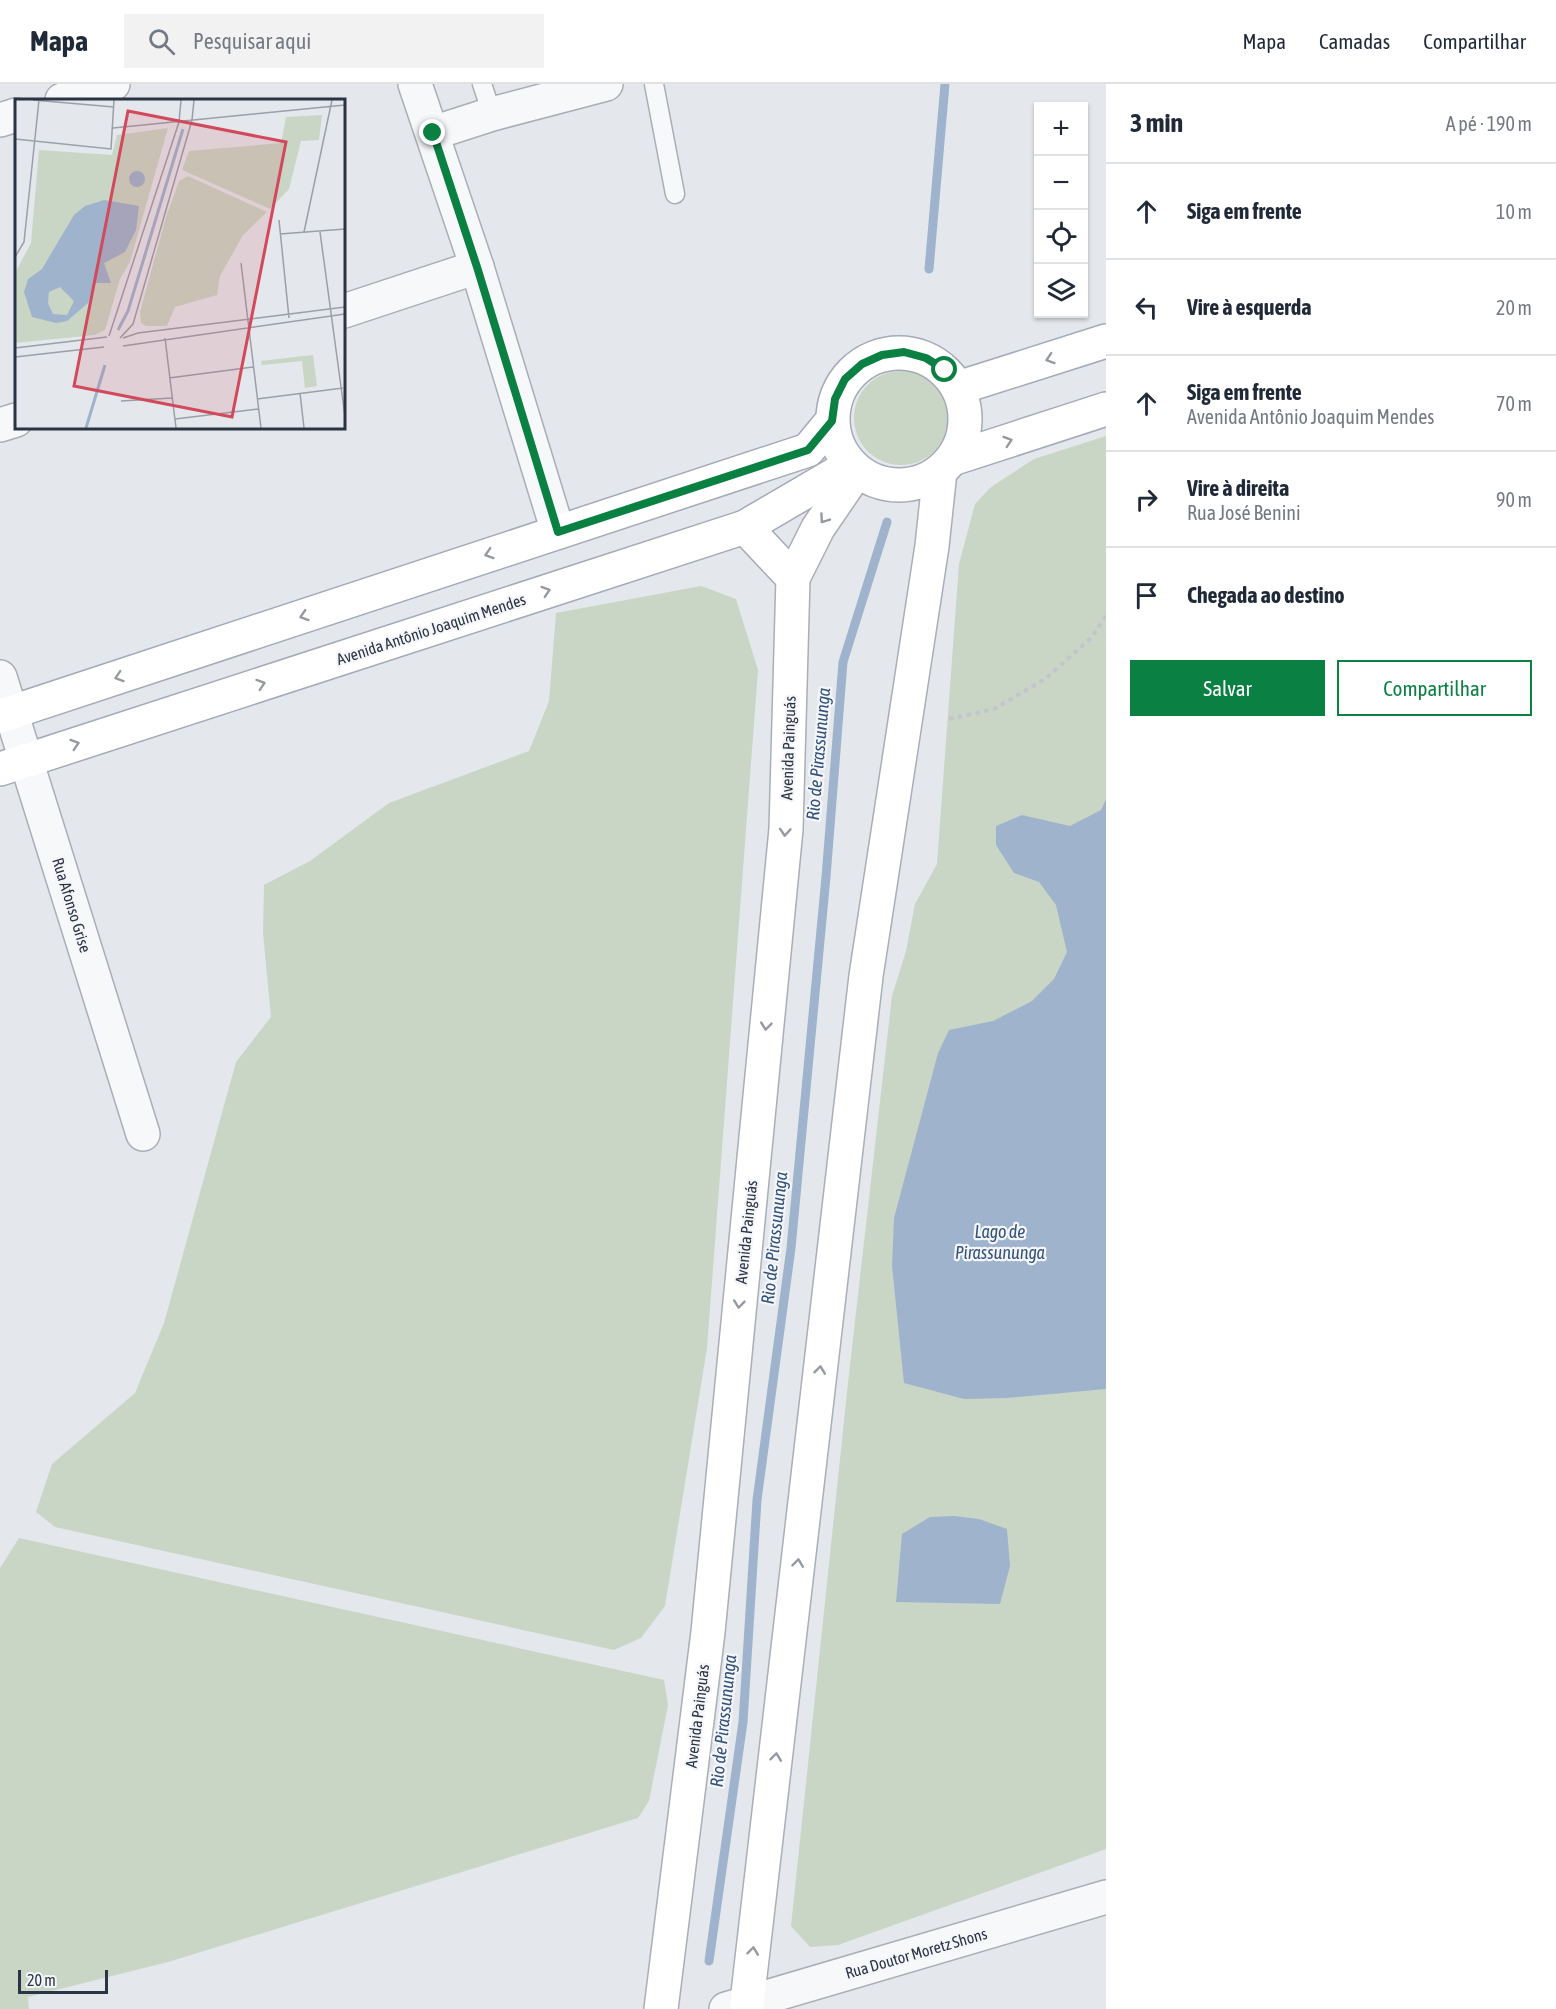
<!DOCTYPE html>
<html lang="pt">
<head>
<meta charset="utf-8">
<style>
	:root { --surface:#fff; --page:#f2f2f3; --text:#1f2937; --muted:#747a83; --line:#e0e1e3; --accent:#0b8043 }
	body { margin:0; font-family:"Asap Condensed",sans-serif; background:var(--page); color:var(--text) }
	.controls { position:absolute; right:18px; top:18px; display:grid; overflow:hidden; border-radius:0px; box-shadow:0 2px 4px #0004 }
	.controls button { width:54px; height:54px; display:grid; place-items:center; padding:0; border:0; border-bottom:2px solid var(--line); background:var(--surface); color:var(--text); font:30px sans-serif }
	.scale { position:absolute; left:18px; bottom:15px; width:90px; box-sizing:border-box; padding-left:6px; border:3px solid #2b3445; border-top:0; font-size:16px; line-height:21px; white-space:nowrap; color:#2b3445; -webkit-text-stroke:4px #f4f6f9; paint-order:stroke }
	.stop { position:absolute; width:18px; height:18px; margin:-14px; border:4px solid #0b8043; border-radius:50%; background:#fff }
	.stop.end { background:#0b8043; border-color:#fff; box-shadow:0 2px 6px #0008 }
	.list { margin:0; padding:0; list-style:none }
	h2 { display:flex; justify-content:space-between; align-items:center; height:78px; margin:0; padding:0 24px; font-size:26px }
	h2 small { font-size:20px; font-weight:400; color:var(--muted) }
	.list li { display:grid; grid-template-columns:39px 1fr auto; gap:18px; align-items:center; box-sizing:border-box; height:96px; padding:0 24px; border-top:2px solid var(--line) }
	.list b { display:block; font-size:22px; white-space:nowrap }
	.list p { margin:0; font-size:20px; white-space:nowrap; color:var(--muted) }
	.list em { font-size:20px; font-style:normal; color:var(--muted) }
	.actions { display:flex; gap:12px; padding:18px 24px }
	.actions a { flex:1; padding:14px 0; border:2px solid var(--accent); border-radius:0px; text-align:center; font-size:21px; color:var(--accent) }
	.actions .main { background:var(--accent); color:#fff }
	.icon { flex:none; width:33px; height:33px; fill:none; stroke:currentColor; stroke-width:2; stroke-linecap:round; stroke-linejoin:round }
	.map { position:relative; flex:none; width:1106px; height:1925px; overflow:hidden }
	header { display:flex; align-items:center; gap:36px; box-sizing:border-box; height:84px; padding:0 30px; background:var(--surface); border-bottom:2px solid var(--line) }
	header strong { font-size:28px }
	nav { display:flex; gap:33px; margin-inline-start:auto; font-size:21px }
	.search { width:420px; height:54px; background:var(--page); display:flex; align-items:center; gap:15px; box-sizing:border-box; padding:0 21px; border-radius:0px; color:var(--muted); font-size:22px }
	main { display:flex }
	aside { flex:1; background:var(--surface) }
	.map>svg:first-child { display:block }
</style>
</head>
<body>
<header>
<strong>Mapa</strong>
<div class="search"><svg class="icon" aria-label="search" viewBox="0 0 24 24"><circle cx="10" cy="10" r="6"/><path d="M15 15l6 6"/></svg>Pesquisar aqui</div>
<nav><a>Mapa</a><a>Camadas</a><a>Compartilhar</a></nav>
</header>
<main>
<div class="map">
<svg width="1106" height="1925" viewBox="0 0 1106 1925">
	<rect width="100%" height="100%" fill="#e4e7ec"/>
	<!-- green -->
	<g fill="#c9d6c5">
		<circle cx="901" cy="334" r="47"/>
		<path d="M1106 352V1765L838 1861 810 1863 791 1842 848 1299 892 912 906 867 915 820 937 780 959 480 975 420 991 403 1034 375Z"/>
		<path d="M701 502 736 515 758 586 707 1264 665 1522 641 1554 614 1566 55 1443 36 1428 52 1380 135 1309 164 1239 236 978 271 933 263 849 264 801 310 777 389 719 529 667 549 617 556 529Z"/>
		<path d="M19 1454 664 1596 668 1621 649 1717 638 1734 168 1878 28 1913 29 1925H0V1484Z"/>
	</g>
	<!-- water -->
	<g fill="#9fb4cc">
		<path d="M1106 715V1305L1007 1314 964 1315 904 1299 892 1182 894 1134 938 969 949 946 993 937 1032 917 1054 895 1067 868 1056 821 1039 798 1014 789 996 761V742L1022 731 1070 742 1101 726Z"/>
		<path d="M954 1432 979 1435 1007 1445 1010 1482 1000 1520 896 1518 902 1450 930 1433Z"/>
	</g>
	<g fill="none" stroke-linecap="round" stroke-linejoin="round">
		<!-- stream -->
		<g stroke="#9fb4cc" stroke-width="9">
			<path d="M929 185 945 0"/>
			<path d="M709 1877 743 1638 757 1416 791 1164 826 793 843 578 887 438"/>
		</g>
		<!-- lane casing -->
		<g stroke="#a9aeb7" stroke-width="21">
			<g id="lane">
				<path d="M482 0 492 30"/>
				<path d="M654 0 675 110"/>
			</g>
		</g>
		<!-- street casing -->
		<g stroke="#a9aeb7" stroke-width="36">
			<g id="street">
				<path d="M415 0 477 183 558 448"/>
				<path d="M62 16 113 0"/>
				<path d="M0 36 16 31"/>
				<path d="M433 49 492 30 606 0"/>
				<path d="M344 227 477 183"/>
				<path d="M0 341 16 336"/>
				<path d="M0 593 143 1050"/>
				<path d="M726 1925 1106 1813"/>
			</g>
		</g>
		<!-- secondary casing -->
		<g stroke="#a9aeb7" stroke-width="36">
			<g id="secondary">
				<path d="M661 1925 708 1548 786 745 793 494 818 444 857 387"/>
				<path d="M748 1925 747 1918 866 892 932 462 940 387"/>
			</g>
		</g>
		<!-- primary casing -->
		<g stroke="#a3abb8" stroke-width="36">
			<g id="primary">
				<circle cx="899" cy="335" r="66"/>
				<path d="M958 304 1106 257"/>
				<path d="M952 375 1106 325"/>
				<path d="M745 443 793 494"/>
				<path d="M0 632 808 366 832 337"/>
				<path d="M0 685 745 443 851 381"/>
			</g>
		</g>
		<!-- path -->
		<path stroke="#c2c5cb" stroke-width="4" stroke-dasharray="4.5 4.5" stroke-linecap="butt" d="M949 635 994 625 1045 595 1092 553 1106 531"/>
		<!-- lane -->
		<use href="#lane" stroke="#f7f8fa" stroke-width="18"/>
		<!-- street -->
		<use href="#street" stroke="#f7f8fa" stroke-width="33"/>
		<!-- secondary -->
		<use href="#secondary" stroke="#fff" stroke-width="33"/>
		<!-- primary -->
		<use href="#primary" stroke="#fff" stroke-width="33"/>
	</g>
	<!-- one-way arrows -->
	<defs><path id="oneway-chevron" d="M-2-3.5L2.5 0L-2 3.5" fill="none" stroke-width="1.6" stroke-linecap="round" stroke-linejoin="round" transform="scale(1.5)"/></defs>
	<g stroke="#959aa2">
		<use href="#oneway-chevron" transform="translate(1050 275) rotate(162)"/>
		<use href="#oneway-chevron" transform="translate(1008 357) rotate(-18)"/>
		<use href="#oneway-chevron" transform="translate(824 435) rotate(125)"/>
		<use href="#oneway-chevron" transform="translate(489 470) rotate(162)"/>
		<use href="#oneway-chevron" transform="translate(546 507) rotate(-18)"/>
		<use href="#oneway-chevron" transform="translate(304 532) rotate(162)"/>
		<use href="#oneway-chevron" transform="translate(119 593) rotate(162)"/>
		<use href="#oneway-chevron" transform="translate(261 600) rotate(-18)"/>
		<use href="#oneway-chevron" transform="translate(75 660) rotate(-18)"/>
		<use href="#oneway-chevron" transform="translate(785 748) rotate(94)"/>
		<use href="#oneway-chevron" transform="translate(766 942) rotate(96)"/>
		<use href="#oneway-chevron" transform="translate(739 1220) rotate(96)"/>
		<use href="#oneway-chevron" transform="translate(820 1286) rotate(-83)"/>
		<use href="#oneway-chevron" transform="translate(798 1479) rotate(-83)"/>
		<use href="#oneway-chevron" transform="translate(776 1673) rotate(-83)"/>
		<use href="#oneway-chevron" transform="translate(753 1867) rotate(-83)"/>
	</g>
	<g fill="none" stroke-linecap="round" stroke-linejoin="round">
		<!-- route -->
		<path stroke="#0b8043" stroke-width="8" d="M433 49 477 183 558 448 808 366 832 337 835 315 845 295 862 280 882 271 904 268 926 274 945 286"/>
	</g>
	<g text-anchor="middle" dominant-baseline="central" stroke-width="4.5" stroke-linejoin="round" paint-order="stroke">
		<!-- street labels -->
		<g font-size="16" fill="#2b3445" stroke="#f4f6f9">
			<text transform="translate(431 545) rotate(-18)">Avenida Antônio Joaquim Mendes</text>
			<text transform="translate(788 664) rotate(-88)">Avenida Painguás</text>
			<text transform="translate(72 821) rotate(73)">Rua Afonso Grise</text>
			<text transform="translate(746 1148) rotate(-84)">Avenida Painguás</text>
			<text transform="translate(697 1632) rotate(-83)">Avenida Painguás</text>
			<text transform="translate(916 1869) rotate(-16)">Rua Doutor Moretz Shons</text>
		</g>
		<!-- water labels -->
		<g font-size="18" font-style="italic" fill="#34527a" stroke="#f4f6f9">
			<text transform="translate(818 670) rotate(-85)">Rio de Pirassununga</text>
			<text x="1000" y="1147">Lago de<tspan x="1000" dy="21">Pirassununga</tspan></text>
			<text transform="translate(774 1154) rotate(-84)">Rio de Pirassununga</text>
			<text transform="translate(723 1637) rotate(-84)">Rio de Pirassununga</text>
		</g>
	</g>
	<!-- overview -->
	<g transform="translate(15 15)">
		<rect width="330" height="330" fill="#e4e7ec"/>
		<path d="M307 16 304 41 286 42 274 90 255 110 167 71 174 52 266 44 271 18ZM153 29 115 163 105 180 90 231 80 236 0 244V174L16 144 24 51 97 56 102 36ZM173 77 252 113 228 136 205 177 202 196 160 208 152 227H131L126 224 125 213 151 118 164 82ZM298 256 302 287 290 289 287 262 247 266 246 262Z" fill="#c9d6c5"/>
		<path d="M114 80a8 8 0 1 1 16 0a8 8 0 1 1-16 0ZM89 101 124 107 121 131 110 153 89 164 96 184H80L73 204 52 222 41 224 17 218 9 193 13 180 27 170 59 116 70 107ZM45 188 59 202 52 216 38 215 33 204 34 193Z" fill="#9fb4cc" fill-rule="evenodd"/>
		<path fill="none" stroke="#9fb4cc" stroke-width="3" d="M103 231 113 212 168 30M71 329 90 266"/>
		<path fill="none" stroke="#9a9fa9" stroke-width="1.5" d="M18 1 99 8M98 29 330 6M0 40 96 50 99 1M264 121 274 219M289 133 317 1M305 133 330 317M265 135 330 130M0 158 9 143 24 1M226 164 246 329M94 237 164 23 166 1M105 239 118 225 177 21 179 1M108 239 123 234 330 208M150 239 161 329M108 247 330 215M0 249 92 238M0 258 89 248M154 279 238 268M285 294 289 329M242 300 328 289M106 302 157 299M160 320 244 310"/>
		<path fill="#d1495b" fill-opacity="0.15" stroke="#d1495b" stroke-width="3" d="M113 12 271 43 217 318 59 287Z"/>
		<rect width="330" height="330" fill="none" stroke="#2b3445" stroke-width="3"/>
	</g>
</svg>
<div class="controls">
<button>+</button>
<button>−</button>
<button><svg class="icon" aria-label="locate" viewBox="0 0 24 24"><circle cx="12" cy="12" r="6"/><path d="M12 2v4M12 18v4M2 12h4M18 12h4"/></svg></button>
<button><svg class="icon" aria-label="layers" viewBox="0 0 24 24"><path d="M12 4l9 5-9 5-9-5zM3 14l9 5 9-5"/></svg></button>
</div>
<div class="scale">20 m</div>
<div class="stop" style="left:945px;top:286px"></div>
<div class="stop end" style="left:433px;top:49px"></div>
</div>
<aside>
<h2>3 min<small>A pé · 190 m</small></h2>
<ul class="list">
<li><svg class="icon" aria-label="ahead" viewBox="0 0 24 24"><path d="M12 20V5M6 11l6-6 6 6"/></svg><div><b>Siga em frente</b></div><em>10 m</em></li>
<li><svg class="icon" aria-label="left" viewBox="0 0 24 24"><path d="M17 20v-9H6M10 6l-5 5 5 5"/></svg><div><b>Vire à esquerda</b></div><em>20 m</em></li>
<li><svg class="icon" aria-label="ahead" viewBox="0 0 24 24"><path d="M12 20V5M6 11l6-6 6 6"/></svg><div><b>Siga em frente</b><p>Avenida Antônio Joaquim Mendes</p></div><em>70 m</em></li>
<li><svg class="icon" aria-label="right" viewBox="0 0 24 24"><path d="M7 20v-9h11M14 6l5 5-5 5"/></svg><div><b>Vire à direita</b><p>Rua José Benini</p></div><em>90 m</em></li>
<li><svg class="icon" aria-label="arrive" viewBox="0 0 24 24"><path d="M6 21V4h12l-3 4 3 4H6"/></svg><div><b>Chegada ao destino</b></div></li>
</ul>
<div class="actions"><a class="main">Salvar</a><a>Compartilhar</a></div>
</aside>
</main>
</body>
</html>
